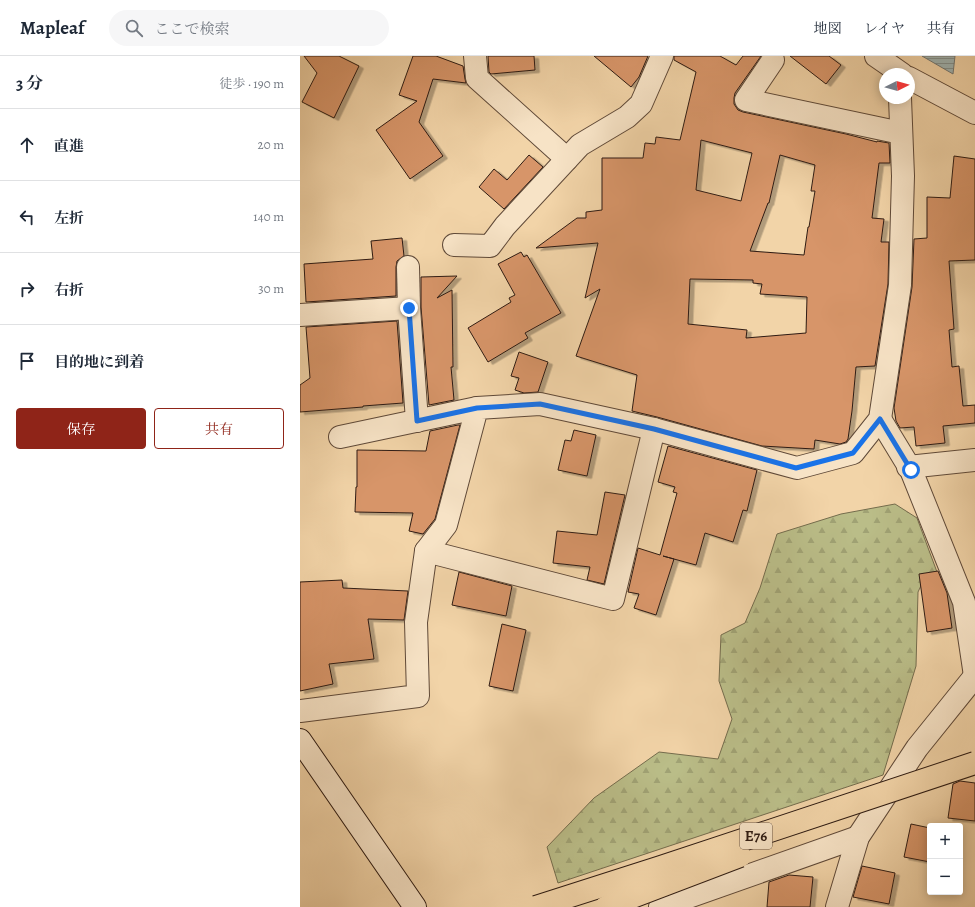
<!DOCTYPE html>
<html lang="ja">
<head>
<meta charset="utf-8">
<style>
	:root { --surface:#fff; --page:#f6f6f7; --text:#1f2937; --muted:#747a83; --line:#e0e1e3; --accent:#8f2418 }
	body { margin:0; font-family:Alegreya,"Noto Serif JP",serif; background:var(--page); color:var(--text) }
	.controls { position:absolute; right:12px; bottom:12px; display:grid; overflow:hidden; border-radius:4px; box-shadow:0 2px 10px #0003 }
	.controls button { width:36px; height:36px; display:grid; place-items:center; padding:0; border:0; border-bottom:1px solid var(--line); background:var(--surface); color:var(--text); font:20px sans-serif }
	.compass { position:absolute; left:579px; top:12px; width:36px; height:36px; border-radius:50%; background:var(--surface); box-shadow:0 2px 10px #0003; rotate:85deg }
	.stop { position:absolute; width:12px; height:12px; margin:-9px; border:3px solid #1a73e8; border-radius:50%; background:#fff }
	.stop.end { background:#1a73e8; border-color:#fff; box-shadow:0 1px 4px #0008 }
	.list { margin:0; padding:0; list-style:none }
	h2 { display:flex; justify-content:space-between; align-items:center; height:52px; margin:0; padding:0 16px; font-size:17px }
	h2 small { font-size:13px; font-weight:400; color:var(--muted) }
	.list li { display:grid; grid-template-columns:26px 1fr auto; gap:12px; align-items:center; box-sizing:border-box; height:72px; padding:0 16px; border-top:1px solid var(--line) }
	.list b { display:block; font-size:15px; white-space:nowrap }
	.list em { font-size:13px; font-style:normal; color:var(--muted) }
	.actions { display:flex; gap:8px; padding:12px 16px }
	.actions a { flex:1; padding:9px 0; border:1px solid var(--accent); border-radius:4px; text-align:center; font-size:14px; color:var(--accent) }
	.actions .main { background:var(--accent); color:#fff }
	.icon { flex:none; width:22px; height:22px; fill:none; stroke:currentColor; stroke-width:2; stroke-linecap:round; stroke-linejoin:round }
	.map { position:relative; flex:none; width:675px; height:851px; overflow:hidden }
	header { display:flex; align-items:center; gap:24px; box-sizing:border-box; height:56px; padding:0 20px; background:var(--surface); border-bottom:1px solid var(--line) }
	header strong { font-size:19px }
	nav { display:flex; gap:22px; margin-inline-start:auto; font-size:14px }
	.search { width:280px; height:36px; background:var(--page); display:flex; align-items:center; gap:10px; box-sizing:border-box; padding:0 14px; border-radius:22px; color:var(--muted); font-size:15px }
	main { display:flex }
	aside { flex:1; background:var(--surface) }
	.map>svg:first-child { display:block }
</style>
</head>
<body>
<header>
<strong>Mapleaf</strong>
<div class="search"><svg class="icon" aria-label="search" viewBox="0 0 24 24"><circle cx="10" cy="10" r="6"/><path d="M15 15l6 6"/></svg>ここで検索</div>
<nav><a>地図</a><a>レイヤ</a><a>共有</a></nav>
</header>
<main>
<aside>
<h2>3 分<small>徒歩 · 190 m</small></h2>
<ul class="list">
<li><svg class="icon" aria-label="ahead" viewBox="0 0 24 24"><path d="M12 20V5M6 11l6-6 6 6"/></svg><div><b>直進</b></div><em>20 m</em></li>
<li><svg class="icon" aria-label="left" viewBox="0 0 24 24"><path d="M17 20v-9H6M10 6l-5 5 5 5"/></svg><div><b>左折</b></div><em>140 m</em></li>
<li><svg class="icon" aria-label="right" viewBox="0 0 24 24"><path d="M7 20v-9h11M14 6l5 5-5 5"/></svg><div><b>右折</b></div><em>30 m</em></li>
<li><svg class="icon" aria-label="arrive" viewBox="0 0 24 24"><path d="M6 21V4h12l-3 4 3 4H6"/></svg><div><b>目的地に到着</b></div></li>
</ul>
<div class="actions"><a class="main">保存</a><a>共有</a></div>
</aside>
<div class="map">
<svg width="675" height="851" viewBox="0 0 675 851">
	<defs>
		<pattern id="forest-firs" width="22" height="20" patternUnits="userSpaceOnUse"><rect width="22" height="20" fill="#babd88"/><path d="M5 1l3.5 6h-7zM16 11l3.5 6h-7z" fill="#a0a274"/></pattern>
		<pattern id="water-rules" width="6" height="5" patternUnits="userSpaceOnUse"><rect width="6" height="5" fill="#a0b5b3"/><path d="M0 2.5h6" fill="none" stroke="#839290"/></pattern>
		<filter id="shadow"><feDropShadow dx="4.5" dy="2.5" stdDeviation="0" flood-color="#0004"/></filter>
	</defs>
	<rect width="100%" height="100%" fill="#f2d4a8"/>
	<filter id="stains"><feTurbulence type="fractalNoise" baseFrequency=".005" numOctaves="4"/><feColorMatrix values="0 0 0 0 .2 0 0 0 0 .09 0 0 0 0 .02 0 0 0 .5 -.17"/></filter>
	<radialGradient id="worn" r=".72"><stop offset=".6" stop-color="#630" stop-opacity="0"/><stop offset="1" stop-color="#630" stop-opacity=".3"/></radialGradient>
	<!-- forest -->
	<path fill="url(#forest-firs)" stroke="#746c4d" d="M595 448 617 462 637 516 626 519 618 536 616 610 583 719 258 827 247 791 294 742 359 696 418 703 432 663 419 625 421 579 445 567 460 532 477 478 541 458Z"/>
	<!-- water -->
	<path fill="url(#water-rules)" stroke="#727773" d="M622 0H655L653 18Z"/>
	<!-- building -->
	<g fill="#d79569" stroke="#2e1b12" fill-rule="evenodd" filter="url(#shadow)">
		<path d="M4 0H39L59 10 34 62 2 46 17 17Z"/>
		<path d="M113 0H136L163 10 165 23 166 27 133 23 119 66 143 100 110 123 76 74 117 45 99 39Z"/>
		<path d="M188 0H234L235 14 191 18 189 16Z"/>
		<path d="M294 0H348L339 21 331 31Z"/>
		<path d="M374 0H420L436 9 443 0H461L435 37 434 42V48L438 54 443 56 546 78 577 86V85L589 87 590 107H579L572 162 584 163 581 186H589L588 228 575 310 556 311 552 355 548 383 546 386 540 388 515 384 514 393 462 390 357 361 332 355 337 319 276 300 300 233 285 242 298 187 236 192 277 162H286V156L302 154V102H343L345 87 355 88 356 81 380 84 396 16 374 4ZM401 84 452 97 441 145 396 134ZM480 99 515 109 511 135H515L509 171H508L504 199 450 195 468 147H469ZM390 223 453 224V227L462 228 460 238 507 241 506 277 446 282 447 274 388 268Z"/>
		<path d="M490 0H529L541 9 526 28Z"/>
		<path d="M229 99 243 111 204 153 179 131 194 113 207 124Z"/>
		<path d="M654 100 675 103V204L649 205 654 273 649 274 652 311 659 310 663 350 675 349V367L643 370 645 387 616 390 614 371 600 372 596 365 594 352 612 231 614 183 627 182V141L650 142Z"/>
		<path d="M102 182 104 200 97 205 96 211V240L6 246 4 208 73 203 71 185Z"/>
		<path d="M221 196 224 201 227 199 261 257 225 277 228 282 188 306 168 272 211 246 209 242 215 239 198 208Z"/>
		<path d="M157 220 137 242 152 234 153 311H151L154 344 129 349 121 251V221Z"/>
		<path d="M97 265 103 347 63 350V351L0 356V329L10 322 6 271Z"/>
		<path d="M219 296 248 306 238 336 224 337 215 334 219 322 211 320Z"/>
		<path d="M158 369H160L135 463 123 478 109 475 113 457 55 456 56 431H57V394L126 395 130 375Z"/>
		<path d="M274 374 296 379 287 420 258 414 265 384 271 385Z"/>
		<path d="M368 390 457 414 447 455 443 454 433 486 405 477 396 509 363 500 374 503 356 559 334 552 339 538 328 536 338 492 360 499 377 437 373 436 375 431 358 426Z"/>
		<path d="M305 436 325 439 304 528 287 524 290 511 253 507 257 475 297 479Z"/>
		<path d="M638 515 647 537 652 572 627 576 619 518Z"/>
		<path d="M159 516 212 530 206 560 152 549Z"/>
		<path d="M42 524 43 532 108 535 104 564 68 563 74 603 29 608 33 628 0 635V526Z"/>
		<path d="M202 568 226 574 213 635 189 630Z"/>
		<path d="M660 725 675 727V765L648 762 653 728Z"/>
		<path d="M611 768 630 772V806L604 801Z"/>
		<path d="M562 810 595 817 589 848 553 841Z"/>
		<path d="M489 819 513 821 510 851H467L469 826Z"/>
	</g>
	<g fill="none" stroke-linecap="round" stroke-linejoin="round">
		<!-- street casing -->
		<g stroke="#5f4938" stroke-width="24">
			<g id="street">
				<path d="M175 0 177 22 267 103"/>
				<path d="M576 0 602 18"/>
				<path d="M473 4 446 44 601 77"/>
				<path d="M609 22 675 57"/>
				<path d="M154 189 190 190 205 170 280 89 327 61 341 48 362 0"/>
				<path d="M108 211 109 252"/>
				<path d="M0 259 109 252 117 365"/>
				<path d="M580 363 611 414 664 546 675 620"/>
				<path d="M40 381 177 352"/>
				<path d="M608 411 675 404"/>
				<path d="M126 495 313 543 354 373"/>
				<path d="M0 655 118 640 116 566 126 495 146 469 177 352 240 348 354 373 497 412 553 397 580 363 600 229 603 120 600 42"/>
				<path d="M360 851 558 781"/>
				<path d="M537 851 558 781 617 692 675 620"/>
			</g>
		</g>
		<!-- secondary casing -->
		<g stroke="#2e1b12" stroke-width="24">
			<path id="secondary" d="M0 684 115 851"/>
		</g>
		<!-- street -->
		<use href="#street" stroke="#f7e3c6" stroke-width="22"/>
		<!-- secondary -->
		<use href="#secondary" stroke="#f7e3c6" stroke-width="22"/>
		<!-- highway-bridge casing -->
		<g stroke="#2e1b12" stroke-width="24" stroke-linecap="butt">
			<g id="highway-bridge">
				<path d="M236 851 361 811 675 707"/>
				<path d="M306 851 440 800"/>
			</g>
		</g>
		<!-- highway-bridge -->
		<use href="#highway-bridge" stroke="#f2d4a8" stroke-width="22"/>
	</g>
	<g fill="none" stroke-linecap="round" stroke-linejoin="round">
		<!-- route -->
		<path stroke="#1a73e8" stroke-width="5" d="M109 252 117 365 177 352 240 348 354 373 496 412 553 397 580 363 611 414"/>
	</g>
	<g text-anchor="middle" dominant-baseline="central" stroke-width="3.5" stroke-linejoin="round" paint-order="stroke">
		<!-- shield labels -->
		<rect fill="#f7e3c6" stroke="#6a5748" stroke-width="1" x="440" y="767" width="32" height="26" rx="3"/>
		<g font-size="15" font-weight="bold" fill="#2e1b12">
			<text x="456" y="780">E76</text>
		</g>
	</g>
	<rect width="100%" height="100%" filter="url(#stains)"/>
	<rect width="100%" height="100%" fill="url(#worn)"/>
</svg>
<div class="controls">
<button>+</button>
<button>−</button>
</div>
<svg class="compass" viewBox="-18 -18 36 36"><path d="M0-13l5 13h-10z" fill="#e53935"/><path d="M0 13l5-13h-10z" fill="#747a83"/></svg>
<div class="stop" style="left:611px;top:414px"></div>
<div class="stop end" style="left:109px;top:252px"></div>
</div>
</main>
</body>
</html>
